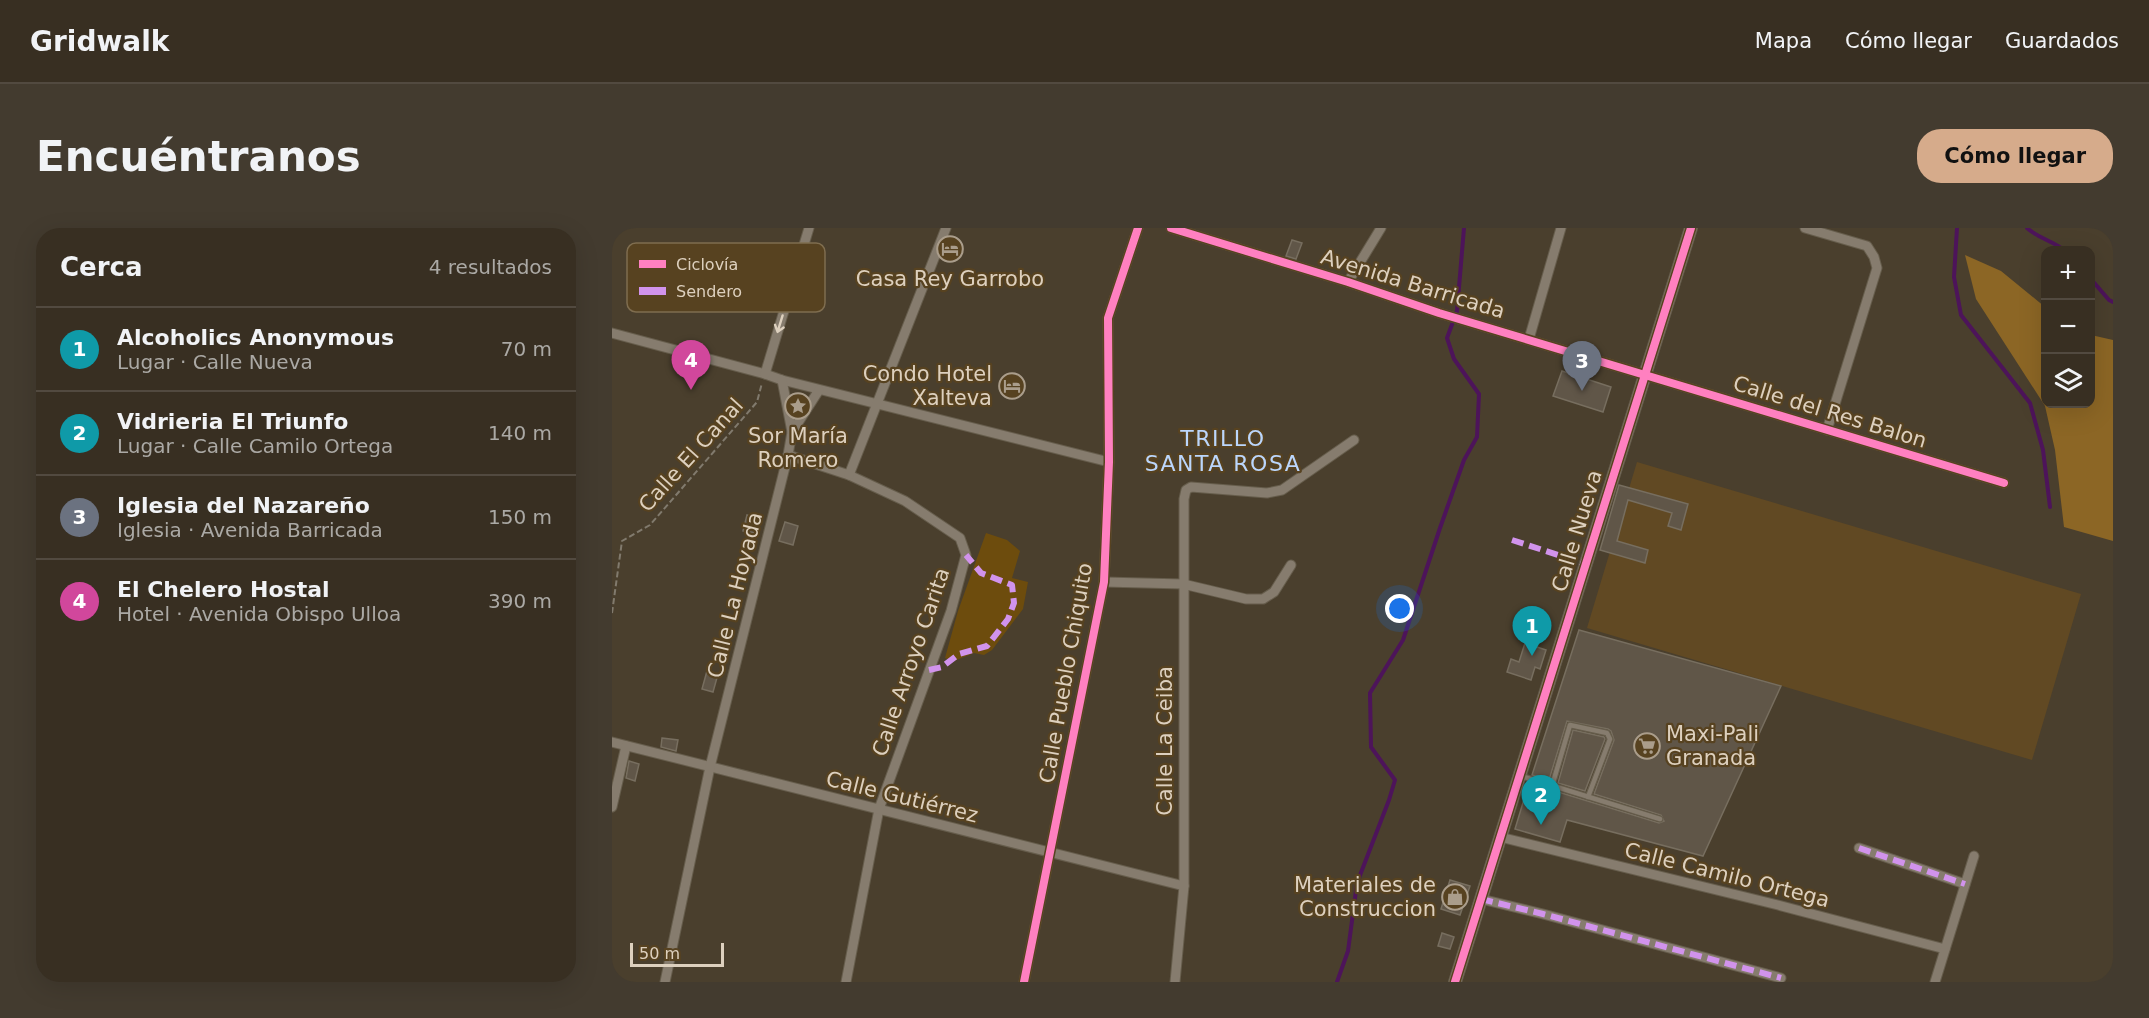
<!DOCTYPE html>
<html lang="es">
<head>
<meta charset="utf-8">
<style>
	:root { --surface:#382f22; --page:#433b2f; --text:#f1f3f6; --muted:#aba9a5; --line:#524a40; --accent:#d6ab8b }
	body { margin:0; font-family:"DejaVu Sans",sans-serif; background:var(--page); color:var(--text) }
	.controls { position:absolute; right:18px; top:18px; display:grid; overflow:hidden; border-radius:12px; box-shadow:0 6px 24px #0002 }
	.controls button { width:54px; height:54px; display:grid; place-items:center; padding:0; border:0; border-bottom:2px solid var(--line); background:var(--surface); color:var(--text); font:30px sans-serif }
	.scale { position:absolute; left:18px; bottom:15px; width:94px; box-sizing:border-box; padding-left:6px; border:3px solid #ddd0be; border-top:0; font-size:16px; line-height:21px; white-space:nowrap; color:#ddd0be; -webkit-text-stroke:4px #574220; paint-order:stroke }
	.you { position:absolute; left:788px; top:381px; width:21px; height:21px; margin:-15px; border:4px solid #fff; border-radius:50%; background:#1a73e8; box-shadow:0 0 0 9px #1a73e833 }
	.badge { display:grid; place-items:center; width:39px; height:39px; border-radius:50%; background:var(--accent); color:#fff; font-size:20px; font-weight:700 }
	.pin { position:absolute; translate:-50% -50px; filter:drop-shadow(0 2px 3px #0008) }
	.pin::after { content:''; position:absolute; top:32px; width:21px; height:18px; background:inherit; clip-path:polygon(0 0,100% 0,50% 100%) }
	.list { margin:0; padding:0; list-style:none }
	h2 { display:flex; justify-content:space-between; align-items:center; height:78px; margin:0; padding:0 24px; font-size:26px }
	h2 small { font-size:20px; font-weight:400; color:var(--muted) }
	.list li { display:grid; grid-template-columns:39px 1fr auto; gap:18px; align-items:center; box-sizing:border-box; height:84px; padding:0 24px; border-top:2px solid var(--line) }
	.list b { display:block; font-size:22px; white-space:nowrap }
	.list p { margin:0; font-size:20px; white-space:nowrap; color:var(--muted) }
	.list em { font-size:20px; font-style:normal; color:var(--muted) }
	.icon { flex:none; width:33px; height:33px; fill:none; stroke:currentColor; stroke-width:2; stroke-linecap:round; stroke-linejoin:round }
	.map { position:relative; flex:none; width:1501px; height:754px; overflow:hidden; border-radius:24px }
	header { display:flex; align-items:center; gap:36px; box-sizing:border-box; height:84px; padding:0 30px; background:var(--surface); border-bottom:2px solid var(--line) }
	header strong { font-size:28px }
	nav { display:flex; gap:33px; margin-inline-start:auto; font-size:21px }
	.intro { display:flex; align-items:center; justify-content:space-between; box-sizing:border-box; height:144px; padding:0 36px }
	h1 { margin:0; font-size:42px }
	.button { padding:15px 27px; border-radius:24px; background:var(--accent); color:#111; font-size:21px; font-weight:700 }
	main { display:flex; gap:36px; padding:0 36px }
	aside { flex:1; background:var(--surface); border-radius:24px; box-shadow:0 6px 24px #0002 }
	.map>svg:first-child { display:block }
</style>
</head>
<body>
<header>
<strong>Gridwalk</strong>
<nav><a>Mapa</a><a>Cómo llegar</a><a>Guardados</a></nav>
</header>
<div class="intro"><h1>Encuéntranos</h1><a class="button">Cómo llegar</a></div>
<main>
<aside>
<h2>Cerca<small>4 resultados</small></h2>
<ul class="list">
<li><span class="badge" style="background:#0f9aa8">1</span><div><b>Alcoholics Anonymous</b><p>Lugar · Calle Nueva</p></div><em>70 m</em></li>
<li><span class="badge" style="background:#0f9aa8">2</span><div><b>Vidrieria El Triunfo</b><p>Lugar · Calle Camilo Ortega</p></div><em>140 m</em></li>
<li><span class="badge" style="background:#6b7280">3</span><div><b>Iglesia del Nazareño</b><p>Iglesia · Avenida Barricada</p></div><em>150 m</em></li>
<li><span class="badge" style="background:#d1479c">4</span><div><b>El Chelero Hostal</b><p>Hotel · Avenida Obispo Ulloa</p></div><em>390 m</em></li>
</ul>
</aside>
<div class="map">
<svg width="1501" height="754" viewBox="0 0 1501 754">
	<rect width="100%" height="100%" fill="#4a3f2d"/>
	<!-- built -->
	<path fill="#614923" d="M1025 234 1469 366 1420 532 975 400Z"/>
	<!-- green -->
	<path fill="#6d4c0d" d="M374 305 395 312 408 323 400 350 416 354 411 381 380 422 372 427 362 425 342 433 333 430 346 383Z"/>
	<!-- forest -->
	<path fill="#8c6625" d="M1353 27 1389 43 1433 79 1434 176H1478L1479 107 1501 112V313L1452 299 1443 222 1433 178 1364 71Z"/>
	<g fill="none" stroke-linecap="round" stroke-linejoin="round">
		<!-- stream -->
		<g stroke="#4d145a" stroke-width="4">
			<path d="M1345 0 1342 49 1349 87 1418 175 1431 222 1438 279"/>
			<path d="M1415 0C1426 10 1441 13 1452 22"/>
			<path d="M1478 50 1497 72 1501 74"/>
			<path d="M725 754 736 723 745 655 777 572 783 552 759 519 758 465 791 412 828 300 852 232 865 209 867 166 842 131 835 110 845 83 852 0"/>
		</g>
	</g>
	<!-- building -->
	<g fill="#605648" stroke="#776e5f" stroke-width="1.5">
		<path d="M680 12 690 15 684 31 674 28Z"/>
		<path d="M950 143 999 159 991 184 941 168Z"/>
		<path d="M1007 257 1076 276 1069 302 1056 298 1060 285 1016 272 1005 313 1036 322 1033 335 988 322Z"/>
		<path d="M135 287 146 290 143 305 131 303Z"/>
		<path d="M173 294 186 298 181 317 167 313Z"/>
		<path d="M967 402 1169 458 1091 628 955 592 948 614 903 601 917 555 1047 595 1052 593 1049 587 982 566 1002 512 999 503 996 501 955 493 937 552 920 547Z"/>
		<path d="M913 415 934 422 928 441 923 439 919 452 895 444 899 431 907 434Z"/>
		<path d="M95 443 106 446 101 464 90 461Z"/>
		<path d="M961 502 992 509 993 511 973 563 946 555Z"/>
		<path d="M50 510 66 512 64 523 49 519Z"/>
		<path d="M17 533 27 536 23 553 14 550Z"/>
		<path d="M838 652 858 658 848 687 829 681Z"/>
		<path d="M830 705 842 709 838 721 826 718Z"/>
	</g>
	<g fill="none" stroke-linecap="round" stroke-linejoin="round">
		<!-- service casing -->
		<g stroke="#665d4c" stroke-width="7">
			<g id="service">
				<path d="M909 548 1048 591"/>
				<path d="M940 558 958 497 995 505 998 511 976 569"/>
			</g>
		</g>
		<!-- minor casing -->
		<g stroke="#665d4c" stroke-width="11">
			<g id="minor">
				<path d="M559 0 736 54 827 85 1392 255"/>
				<path d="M1193 0 1255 18 1262 29 1265 40 1215 202"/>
				<path d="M736 54 769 0"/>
				<path d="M0 105 153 146 170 152 497 234"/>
				<path d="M917 111 949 0"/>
				<path d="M153 146 197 0"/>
				<path d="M170 152 180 204"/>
				<path d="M176 227 237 247 293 273 348 310 354 327 339 383 267 581 234 754"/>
				<path d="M237 247 334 0"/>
				<path d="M492 354 571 356 634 371H651L662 364 679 337"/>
				<path d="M0 514 572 658"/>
				<path d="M0 579 14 518"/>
				<path d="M888 609 1166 677 1333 721"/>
				<path d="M1247 620 1353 656"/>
				<path d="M869 671 931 686 1169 750"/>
				<path d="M53 754 98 539 176 227 180 204 207 162"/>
				<path d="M412 754 492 354 497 234 496 90 526 0"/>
				<path d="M563 754 572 658V271L574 262 579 259 655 265 670 262 742 212"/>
				<path d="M1323 754 1362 628"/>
			</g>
		</g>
		<!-- tertiary casing -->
		<g stroke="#665d4c" stroke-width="14">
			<path id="tertiary" d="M843 754 1079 0"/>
		</g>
		<!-- path -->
		<path stroke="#817a6d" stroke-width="2" stroke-dasharray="6 3" stroke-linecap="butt" d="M0 385 10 313 38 297 145 174 150 155"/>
		<!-- service -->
		<use href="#service" stroke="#867c6e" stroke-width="4.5"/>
		<!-- minor -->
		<use href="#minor" stroke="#867c6e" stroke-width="9"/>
		<!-- tertiary -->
		<use href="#tertiary" stroke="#867c6e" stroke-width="12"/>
		<!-- quiet -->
		<g stroke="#d193ec" stroke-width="6" stroke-dasharray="12 6" stroke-linecap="butt">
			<path d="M900 312 974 336"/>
			<path d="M317 442 330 439 347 426 375 418 396 391 402 375 400 357 369 345 354 327"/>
			<path d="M1247 620 1353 656"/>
			<path d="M869 671 931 686 1169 750"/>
		</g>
		<!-- cycleway casing -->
		<g stroke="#574220" stroke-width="11">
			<g id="cycleway">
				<path d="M559 0 736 54 827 85 1392 255"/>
				<path d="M412 754 492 354 497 234 496 90 526 0"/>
				<path d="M843 754 1079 0"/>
			</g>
		</g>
		<!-- cycleway -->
		<use href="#cycleway" stroke="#ff80c0" stroke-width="8"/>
	</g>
	<!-- one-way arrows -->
	<defs><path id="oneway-shaft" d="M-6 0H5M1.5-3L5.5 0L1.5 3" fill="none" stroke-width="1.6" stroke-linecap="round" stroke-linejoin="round" transform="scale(1.5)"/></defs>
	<use stroke="#ddd0be" href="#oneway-shaft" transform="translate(168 96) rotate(107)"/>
	<!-- icons -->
	<defs>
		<g id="hotel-ring" transform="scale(1.35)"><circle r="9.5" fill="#574220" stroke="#aa9d8b" stroke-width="1.5"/><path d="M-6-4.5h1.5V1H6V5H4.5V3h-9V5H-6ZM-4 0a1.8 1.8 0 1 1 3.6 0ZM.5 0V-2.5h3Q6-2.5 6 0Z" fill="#aa9d8b"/></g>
		<g id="sight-ring" transform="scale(1.35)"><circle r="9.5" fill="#574220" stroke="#aa9d8b" stroke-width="1.5"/><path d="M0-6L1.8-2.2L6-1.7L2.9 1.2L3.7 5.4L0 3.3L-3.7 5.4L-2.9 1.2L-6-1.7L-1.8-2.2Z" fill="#aa9d8b"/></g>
		<g id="supermarket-ring" transform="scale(1.35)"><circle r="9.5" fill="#574220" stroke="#aa9d8b" stroke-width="1.5"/><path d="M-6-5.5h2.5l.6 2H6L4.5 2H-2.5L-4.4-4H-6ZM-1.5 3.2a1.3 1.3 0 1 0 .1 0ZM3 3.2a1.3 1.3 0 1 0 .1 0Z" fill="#aa9d8b"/></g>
		<g id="shop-ring" transform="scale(1.35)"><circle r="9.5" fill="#574220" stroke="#aa9d8b" stroke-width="1.5"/><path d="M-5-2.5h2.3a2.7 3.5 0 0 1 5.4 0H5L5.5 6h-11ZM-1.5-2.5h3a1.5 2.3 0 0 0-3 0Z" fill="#aa9d8b"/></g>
	</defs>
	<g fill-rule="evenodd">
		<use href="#hotel-ring" x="338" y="21"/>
		<use href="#hotel-ring" x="400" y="158"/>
		<use href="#sight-ring" x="186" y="178"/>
		<use href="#supermarket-ring" x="1035" y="518"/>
		<use href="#shop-ring" x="843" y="669"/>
	</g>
	<g text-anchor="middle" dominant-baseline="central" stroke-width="4.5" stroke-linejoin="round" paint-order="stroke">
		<!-- poi labels -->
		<g font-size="21" fill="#ddd0be" stroke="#574220">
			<text x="338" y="51">Casa Rey Garrobo</text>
			<text x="380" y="146" text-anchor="end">Condo Hotel<tspan x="380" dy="24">Xalteva</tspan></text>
			<text x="186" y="208">Sor María<tspan x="186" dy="24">Romero</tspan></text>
			<text x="1054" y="506" text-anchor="start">Maxi-Pali<tspan x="1054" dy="24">Granada</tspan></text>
			<text x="824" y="657" text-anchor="end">Materiales de<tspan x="824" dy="24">Construccion</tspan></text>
		</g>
		<!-- street labels -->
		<g font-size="21" fill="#ddd0be" stroke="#574220">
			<text transform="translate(801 56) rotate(17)">Avenida Barricada</text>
			<text transform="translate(1218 184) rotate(17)">Calle del Res Balon</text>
			<text transform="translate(79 227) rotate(-48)">Calle El Canal</text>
			<text transform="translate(965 303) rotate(-73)">Calle Nueva</text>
			<text transform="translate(123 367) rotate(-76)">Calle La Hoyada</text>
			<text transform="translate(299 434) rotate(-71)">Calle Arroyo Carita</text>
			<text transform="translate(454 445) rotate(-80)">Calle Pueblo Chiquito</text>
			<text transform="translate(553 513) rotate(-90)">Calle La Ceiba</text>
			<text transform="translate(290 569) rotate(14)">Calle Gutiérrez</text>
			<text transform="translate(1115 647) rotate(14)">Calle Camilo Ortega</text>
		</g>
		<!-- neighbourhood labels -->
		<g font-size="22" letter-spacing="1.5" fill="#bbd6fc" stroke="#574220">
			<text x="611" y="210">TRILLO<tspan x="611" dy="25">SANTA ROSA</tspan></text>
		</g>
	</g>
	<!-- legend -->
	<rect x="15" y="15" width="198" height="69" rx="9" fill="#574220" stroke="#7f6d4f" stroke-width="1.5"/>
	<rect x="27" y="32" width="27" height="8" fill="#ff80c0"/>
	<rect x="27" y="59" width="27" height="8" fill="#d193ec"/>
	<g font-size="16" fill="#ddd0be">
		<text x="64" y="42">Ciclovía</text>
		<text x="64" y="69">Sendero</text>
	</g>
</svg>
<div class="controls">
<button>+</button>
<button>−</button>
<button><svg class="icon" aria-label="layers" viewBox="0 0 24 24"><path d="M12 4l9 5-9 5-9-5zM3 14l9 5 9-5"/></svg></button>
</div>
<div class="scale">50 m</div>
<div class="you"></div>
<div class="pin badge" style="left:920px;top:428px;background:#0f9aa8">1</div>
<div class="pin badge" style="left:929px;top:597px;background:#0f9aa8">2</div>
<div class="pin badge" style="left:970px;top:163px;background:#6b7280">3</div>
<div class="pin badge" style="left:79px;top:162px;background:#d1479c">4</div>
</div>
</main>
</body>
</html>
